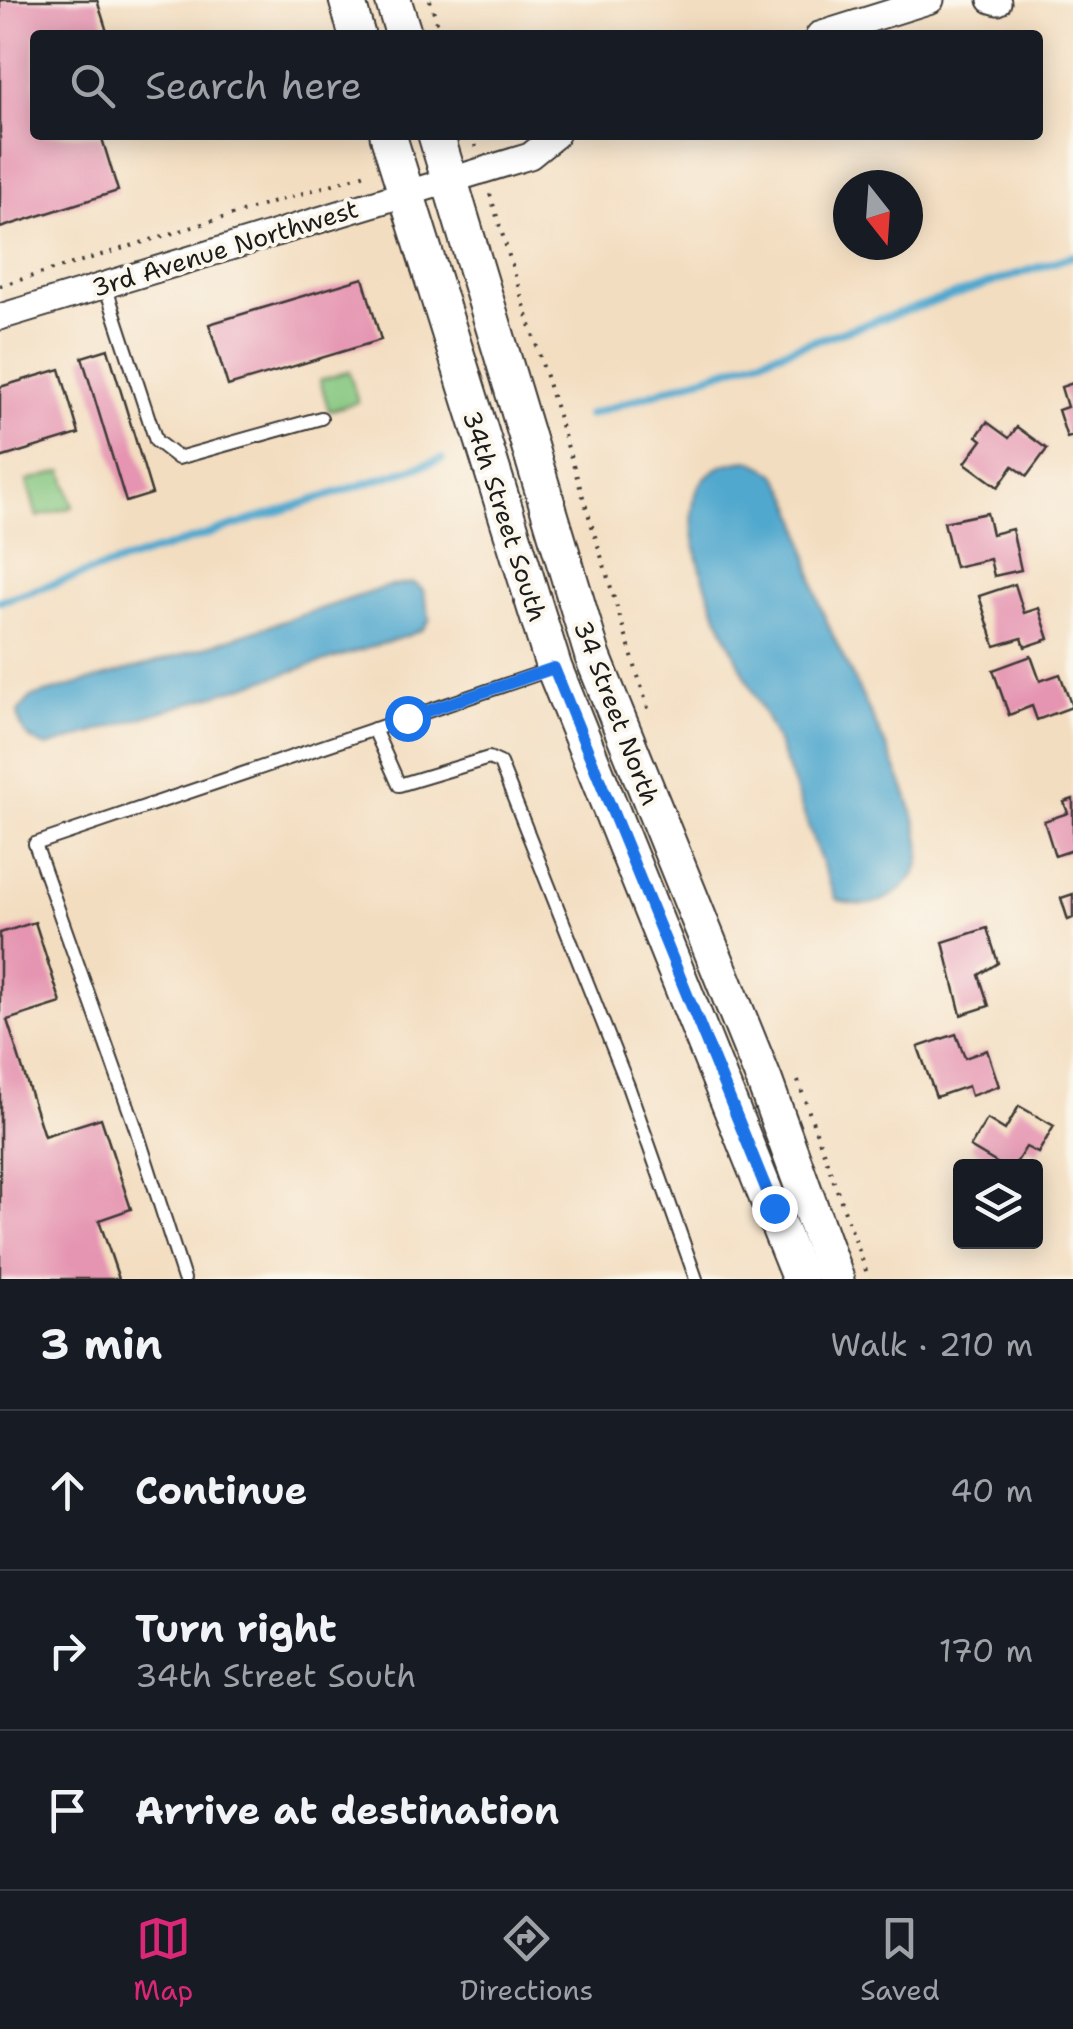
<!DOCTYPE html>
<html lang="en">
<head>
<meta charset="utf-8">
<style>
	:root { --surface:#171b24; --page:#20242c; --text:#f1f3f6; --muted:#9ea1a6; --line:#363941; --accent:#db2777 }
	body { margin:0; font-family:"Shantell Sans",sans-serif; background:var(--page); color:var(--text) }
	.controls { position:absolute; right:30px; bottom:30px; display:grid; overflow:hidden; border-radius:10px; box-shadow:0 5px 25px #0003 }
	.controls button { width:90px; height:90px; display:grid; place-items:center; padding:0; border:0; border-bottom:2px solid var(--line); background:var(--surface); color:var(--text); font:50px sans-serif }
	.compass { position:absolute; left:833px; top:170px; width:90px; height:90px; border-radius:50%; background:var(--surface); box-shadow:0 5px 25px #0003; rotate:163deg }
	.stop { position:absolute; width:30px; height:30px; margin:-22px; border:8px solid #1a73e8; border-radius:50%; background:#fff }
	.stop.end { background:#1a73e8; border-color:#fff; box-shadow:0 2px 10px #0008 }
	.list { margin:0; padding:0; list-style:none }
	h2 { display:flex; justify-content:space-between; align-items:center; height:130px; margin:0; padding:0 40px; font-size:42px }
	h2 small { font-size:32px; font-weight:400; color:var(--muted) }
	.list li { display:grid; grid-template-columns:65px 1fr auto; gap:30px; align-items:center; box-sizing:border-box; height:160px; padding:0 40px; border-top:2px solid var(--line) }
	.list b { display:block; font-size:38px; white-space:nowrap }
	.list p { margin:0; font-size:32px; white-space:nowrap; color:var(--muted) }
	.list em { font-size:32px; font-style:normal; color:var(--muted) }
	.icon { flex:none; width:55px; height:55px; fill:none; stroke:currentColor; stroke-width:2; stroke-linecap:round; stroke-linejoin:round }
	.map { position:relative; flex:none; width:1073px; height:1279px; overflow:hidden }
	.search { position:absolute; background:var(--surface); box-shadow:0 5px 25px #0003; left:30px; right:30px; top:30px; height:110px; display:flex; align-items:center; gap:25px; box-sizing:border-box; padding:0 35px; border-radius:10px; color:var(--muted); font-size:38px }
	.sheet { height:610px; background:var(--surface) }
	nav { display:flex; justify-content:space-around; align-items:center; box-sizing:border-box; height:140px; border-top:2px solid var(--line); background:var(--surface); font-size:28px; color:var(--muted) }
	nav a { display:grid; justify-items:center; gap:5px }
	nav .on { color:var(--accent) }
	.map>svg:first-child { display:block }
</style>
</head>
<body>
<div class="map">
<svg width="1073" height="1279" viewBox="0 0 1073 1279">
	<rect width="100%" height="100%" fill="#fbf7ec"/>
	<filter id="ink" filterUnits="userSpaceOnUse"><feTurbulence type="fractalNoise" baseFrequency=".01" numOctaves="2"/><feDisplacementMap in="SourceGraphic" scale="20" xChannelSelector="R" yChannelSelector="G"/><feConvolveMatrix kernelMatrix="1 2 1 2 8 2 1 2 1" color-interpolation-filters="sRGB"/></filter>
	<filter id="wash" filterUnits="userSpaceOnUse"><feTurbulence type="fractalNoise" baseFrequency=".0048" numOctaves="4" result="noise"/><feDisplacementMap in="SourceGraphic" scale="40" xChannelSelector="R" yChannelSelector="G"/><feGaussianBlur stdDeviation="2.25" result="paint"/><feColorMatrix in="noise" values="0 0 0 0 0 0 0 0 0 0 0 0 0 0 0 0 0 1.4 0 .05"/><feComposite in="paint" operator="in"/></filter>
	<g filter="url(#wash)">
		<rect width="100%" height="100%" fill="#f3ddc0"/>
		<!-- green -->
		<g fill="#84c67f" stroke="#50714e" stroke-width="2.5">
			<path d="M349 371 358 402 329 411 320 380Z"/>
			<path d="M63 471 73 507 37 517 27 481Z"/>
		</g>
		<!-- water -->
		<g fill="#51a8ce" stroke="#366275" stroke-width="2.5">
			<path d="M749 460C757 464 769 468 776 475 801 502 808 569 820 605 840 662 929 810 920 859 917 876 906 886 893 895 874 907 857 907 836 899 813 845 797 789 774 735 750 676 619 468 749 460Z"/>
			<path d="M413 583 423 590 430 619 423 629 407 636 47 747C27 740 21 733 18 712L31 697 178 656 386 587Z"/>
		</g>
		<g fill="none" stroke-linecap="round" stroke-linejoin="round">
			<!-- stream -->
			<g stroke="#51a8ce" stroke-width="8">
				<path d="M588 415 1073 256"/>
				<path d="M0 601 442 459"/>
			</g>
		</g>
		<g id="blocks">
			<!-- building -->
			<g fill="#e594b1">
				<path d="M0 0H97L108 35H35V135H101L118 191 0 228Z"/>
				<path d="M363 278 381 340 228 386 209 324Z"/>
				<path d="M108 349 152 494 126 502 82 357Z"/>
				<path d="M60 369 79 434 0 458V387Z"/>
				<path d="M1073 383V436L1067 438 1058 410 1067 407 1061 387Z"/>
				<path d="M987 422 1009 438 1017 427 1047 449 1027 476 1013 466 998 487 965 463 982 440 977 436Z"/>
				<path d="M987 513 992 534 1012 529 1021 570 994 576 990 559 955 567 944 522Z"/>
				<path d="M1015 584 1024 613 1039 608 1049 639 1025 647 1022 638 995 646 979 596Z"/>
				<path d="M1031 656 1040 681 1060 674 1072 707 1037 720 1032 706 1009 715 993 670Z"/>
				<path d="M1073 799V850L1055 856 1044 821 1068 813 1064 802Z"/>
				<path d="M1073 894V918L1068 920 1061 898Z"/>
				<path d="M35 922 61 1003 7 1020 44 1136 101 1118 131 1209 99 1220 119 1279H0V933Z"/>
				<path d="M987 928 998 963 979 975 989 1006 961 1015 943 942Z"/>
				<path d="M956 1034 965 1058 987 1050 999 1086 971 1096 968 1086 936 1097 918 1047Z"/>
				<path d="M1019 1106 1054 1126 1038 1153 1026 1147 1014 1166H1002L970 1147 987 1119 1005 1130Z"/>
			</g>
		</g>
	</g>
	<g filter="url(#ink)">
		<use href="#blocks" fill-opacity="0" stroke="#3c3935" stroke-width="2.5"/>
		<g fill="none" stroke-linecap="round" stroke-linejoin="round">
			<!-- lane casing -->
			<g stroke="#3c3935" stroke-width="16">
				<g id="lane">
					<path d="M105 285 156 441 178 458 321 418"/>
					<path d="M374 729 399 785 489 758 500 763 628 1086 696 1279"/>
					<path d="M184 1279 135 1126 35 844 552 669"/>
				</g>
			</g>
			<!-- street casing -->
			<g stroke="#3c3935" stroke-width="29">
				<g id="street">
					<path d="M991 0 998 2"/>
					<path d="M819 35 931 0"/>
					<path d="M0 317 530 156 556 135"/>
				</g>
			</g>
			<!-- secondary casing -->
			<g stroke="#3c3935" stroke-width="39">
				<g id="secondary">
					<path d="M347 0 357 35"/>
					<path d="M393 0 404 35"/>
					<path d="M388 135 554 668 800 1279"/>
					<path d="M436 135 593 657 764 1080 836 1279"/>
				</g>
			</g>
			<!-- path -->
			<g stroke="#3c3935" stroke-width="4" stroke-dasharray="2.5 8" stroke-linecap="butt">
				<path d="M430 0 441 35"/>
				<path d="M472 135 476 147"/>
				<path d="M490 194 650 715"/>
				<path d="M0 286 369 173"/>
				<path d="M798 1081 869 1279"/>
			</g>
			<!-- lane -->
			<use href="#lane" stroke="#fff" stroke-width="12"/>
			<!-- street -->
			<use href="#street" stroke="#fff" stroke-width="25"/>
			<!-- secondary -->
			<use href="#secondary" stroke="#fff" stroke-width="35"/>
		</g>
	</g>
	<g fill="none" stroke-linecap="round" stroke-linejoin="round" filter="url(#ink)">
		<!-- route -->
		<path stroke="#1a73e8" stroke-width="12" d="M407 718 554 668 774 1208"/>
	</g>
	<g text-anchor="middle" dominant-baseline="central" stroke-width="8" stroke-linejoin="round" paint-order="stroke">
		<!-- street labels -->
		<g font-size="25" fill="#1c1c1c" stroke="#fbf7ec">
			<text transform="translate(225 248) rotate(-17)">3rd Avenue Northwest</text>
			<text transform="translate(505 516) rotate(72)">34th Street South</text>
			<text transform="translate(617 713) rotate(69)">34 Street North</text>
		</g>
	</g>
</svg>
<div class="controls">
<button><svg class="icon" aria-label="layers" viewBox="0 0 24 24"><path d="M12 4l9 5-9 5-9-5zM3 14l9 5 9-5"/></svg></button>
</div>
<svg class="compass" viewBox="-18 -18 36 36"><path d="M0-13l5 13h-10z" fill="#e53935"/><path d="M0 13l5-13h-10z" fill="#9ea1a6"/></svg>
<div class="stop" style="left:407px;top:718px"></div>
<div class="stop end" style="left:774px;top:1208px"></div>
<div class="search"><svg class="icon" aria-label="search" viewBox="0 0 24 24"><circle cx="10" cy="10" r="6"/><path d="M15 15l6 6"/></svg>Search here</div>
</div>
<section class="sheet">
<h2>3 min<small>Walk · 210 m</small></h2>
<ul class="list">
<li><svg class="icon" aria-label="ahead" viewBox="0 0 24 24"><path d="M12 20V5M6 11l6-6 6 6"/></svg><div><b>Continue</b></div><em>40 m</em></li>
<li><svg class="icon" aria-label="right" viewBox="0 0 24 24"><path d="M7 20v-9h11M14 6l5 5-5 5"/></svg><div><b>Turn right</b><p>34th Street South</p></div><em>170 m</em></li>
<li><svg class="icon" aria-label="arrive" viewBox="0 0 24 24"><path d="M6 21V4h12l-3 4 3 4H6"/></svg><div><b>Arrive at destination</b></div></li>
</ul>
</section>
<nav>
<a class="on"><svg class="icon" aria-label="map" viewBox="0 0 24 24"><path d="M3 6l6-2 6 2 6-2v14l-6 2-6-2-6 2zM9 4v14M15 6v14"/></svg>Map</a>
<a><svg class="icon" aria-label="directions" viewBox="0 0 24 24"><path d="M12 3l9 9-9 9-9-9zM9 14v-3h6M13 9l2 2-2 2"/></svg>Directions</a>
<a><svg class="icon" aria-label="saved" viewBox="0 0 24 24"><path d="M7 4h10v16l-5-4-5 4z"/></svg>Saved</a>
</nav>
</body>
</html>
